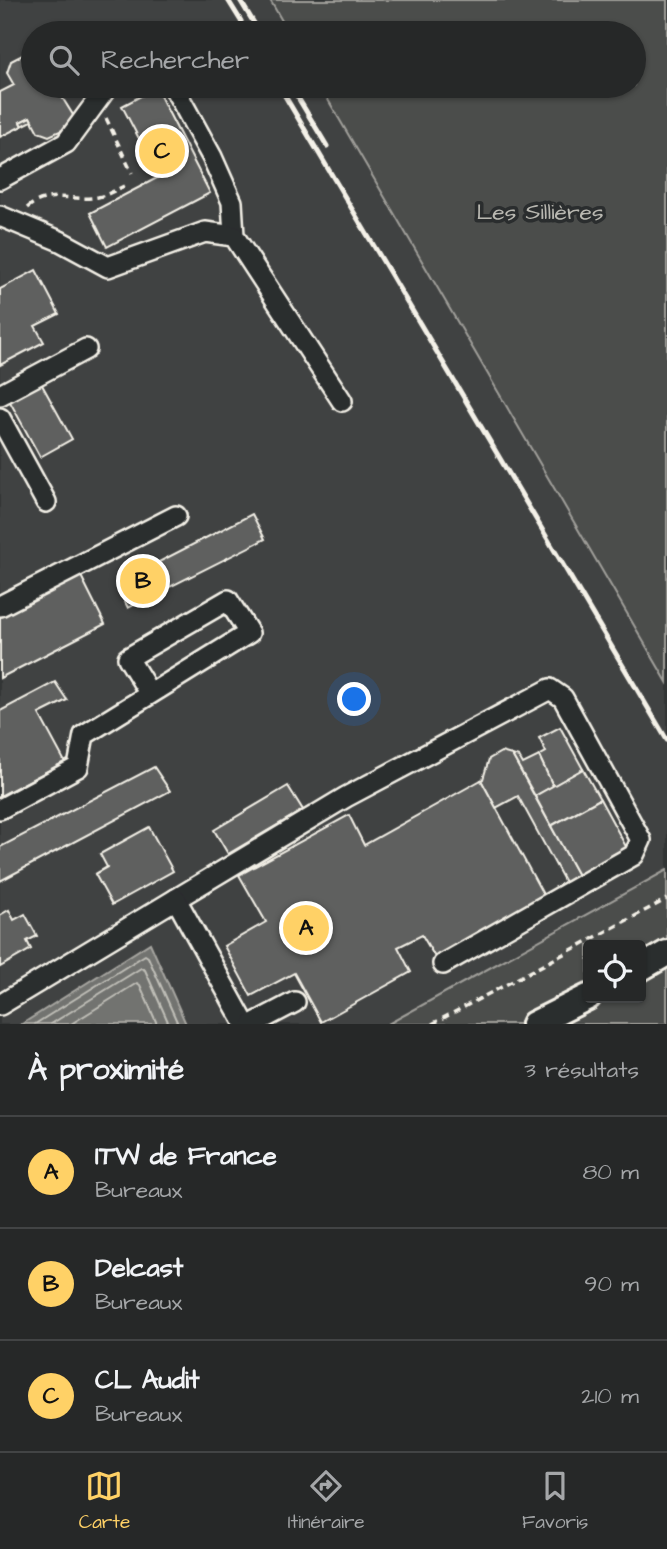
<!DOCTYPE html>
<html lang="fr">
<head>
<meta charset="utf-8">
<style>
	:root { --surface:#262828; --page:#323434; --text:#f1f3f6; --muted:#a4a6a8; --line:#424445; --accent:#ffd166 }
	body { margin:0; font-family:"Architects Daughter",sans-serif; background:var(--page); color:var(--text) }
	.controls { position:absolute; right:21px; bottom:21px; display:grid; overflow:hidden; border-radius:7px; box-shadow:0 2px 5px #0004 }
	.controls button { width:63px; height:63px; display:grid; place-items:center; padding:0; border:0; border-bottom:2px solid var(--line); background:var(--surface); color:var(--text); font:35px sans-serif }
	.you { position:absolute; left:355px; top:700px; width:24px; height:24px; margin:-18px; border:5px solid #fff; border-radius:50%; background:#1a73e8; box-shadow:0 0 0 10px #1a73e833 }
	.badge { display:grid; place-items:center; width:46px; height:46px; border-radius:50%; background:var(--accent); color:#111; font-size:23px; font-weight:700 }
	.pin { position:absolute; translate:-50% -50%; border:4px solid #fff; box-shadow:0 2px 7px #0006 }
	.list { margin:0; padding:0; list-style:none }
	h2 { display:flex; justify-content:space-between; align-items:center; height:91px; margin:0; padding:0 28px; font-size:30px }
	h2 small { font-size:23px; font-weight:400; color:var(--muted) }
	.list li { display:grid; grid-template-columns:46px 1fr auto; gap:21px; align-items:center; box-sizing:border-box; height:112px; padding:0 28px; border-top:2px solid var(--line) }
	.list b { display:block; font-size:26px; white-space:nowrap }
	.list p { margin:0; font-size:23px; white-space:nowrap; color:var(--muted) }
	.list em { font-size:23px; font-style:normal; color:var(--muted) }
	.icon { flex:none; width:38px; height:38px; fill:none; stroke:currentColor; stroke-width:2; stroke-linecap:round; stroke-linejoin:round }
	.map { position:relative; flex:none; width:667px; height:1024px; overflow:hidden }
	.search { position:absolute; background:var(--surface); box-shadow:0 2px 5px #0004; left:21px; right:21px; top:21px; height:77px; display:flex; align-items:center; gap:18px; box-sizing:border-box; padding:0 24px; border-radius:38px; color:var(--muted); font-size:26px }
	.sheet { height:427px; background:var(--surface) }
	nav { display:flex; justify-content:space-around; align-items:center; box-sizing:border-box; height:98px; border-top:2px solid var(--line); background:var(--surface); font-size:19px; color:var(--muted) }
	nav a { display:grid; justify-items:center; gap:4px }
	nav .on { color:var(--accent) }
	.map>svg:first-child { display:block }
</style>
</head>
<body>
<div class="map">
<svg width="667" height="1024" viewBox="0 0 667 1024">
	<rect width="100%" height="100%" fill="#323535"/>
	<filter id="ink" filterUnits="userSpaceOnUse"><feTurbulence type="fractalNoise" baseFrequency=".0143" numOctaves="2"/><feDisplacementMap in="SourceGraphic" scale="14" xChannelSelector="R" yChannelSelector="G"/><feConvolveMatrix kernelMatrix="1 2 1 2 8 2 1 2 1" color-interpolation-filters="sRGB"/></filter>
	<g filter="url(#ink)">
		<!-- built -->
		<path fill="#404242" d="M0 0H270L289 33H33V86H320L667 682V870L388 1024H0Z"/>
		<!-- green -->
		<g fill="#4b4d4c" stroke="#a09f9a" stroke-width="2" fill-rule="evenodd">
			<path d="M270 0H667V682L320 86H634V33H289Z"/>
			<path d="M667 870V1024H388ZM588 945H641V998H588Z"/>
		</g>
		<!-- water -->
		<path fill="#727370" stroke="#a6a5a0" stroke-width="2" d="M150 943 186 1024H22Z"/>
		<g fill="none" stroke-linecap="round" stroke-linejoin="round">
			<!-- shore -->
			<g stroke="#c0bfb8" stroke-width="2">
				<path d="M35 1024 145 955 148 957 178 1024"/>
				<path d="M51 1024 141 968 145 970 169 1024"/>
				<path d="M71 1024 137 983 140 985 157 1024"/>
			</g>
		</g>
		<!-- building -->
		<g fill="#5f605f" stroke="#f4f1e8" stroke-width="2">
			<path d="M30 51 33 52V86H55L73 115 69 127 49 136 38 132 30 117 20 122 22 126 0 137V92L14 85 7 73 11 61Z"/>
			<path d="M156 88 210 193 107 247 90 213 159 177 122 106Z"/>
			<path d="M30 117 32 121 22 126 20 122Z"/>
			<path d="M36 270 59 314 35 326 44 342 0 365V289Z"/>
			<path d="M41 383 72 439 40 457 9 400Z"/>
			<path d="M252 514 265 539 128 608 116 584Z"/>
			<path d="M80 574 105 624 0 678V616Z"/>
			<path d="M55 682 67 700 39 714 65 762 0 796V711Z"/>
			<path d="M560 727 583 769 553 786 539 756 546 752 539 738Z"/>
			<path d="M501 752 512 755 580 879 567 886 518 796 496 808 481 780 483 779 489 759Z"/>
			<path d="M512 755 519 757 523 764 539 756 553 786 535 796Z"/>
			<path d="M154 767 170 791 0 881V847Z"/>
			<path d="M583 769 600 799 551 826 535 796Z"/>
			<path d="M481 780 545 898 436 959 422 935 398 947 411 972 321 1022 294 973 251 996 224 946 266 922 239 875 349 815 364 845Z"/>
			<path d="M288 786 303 810 228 854 214 830Z"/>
			<path d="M600 799 629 852 580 879 551 826Z"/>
			<path d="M149 827 173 871 112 905 95 874 107 867 100 854Z"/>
			<path d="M9 910 14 920 25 914 37 936 27 941 31 949 0 967V915Z"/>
		</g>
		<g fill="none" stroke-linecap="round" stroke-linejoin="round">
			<!-- minor casing -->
			<g stroke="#f4f1e8" stroke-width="24">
				<g id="minor">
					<path d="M173 86 212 157 232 202 234 236"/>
					<path d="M0 179 66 143 108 86"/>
					<path d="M0 216 60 241 108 267 205 232 234 236 342 401"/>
					<path d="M0 395 86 349"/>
					<path d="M0 418 46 502"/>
					<path d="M0 606 176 516"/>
					<path d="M0 809 78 767 84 735 249 633 228 600 128 658 150 694"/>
					<path d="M176 899 346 797 550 689 563 698 641 840 634 855 443 964"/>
					<path d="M0 1005 176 899 245 1024"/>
					<path d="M253 1024 295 1002"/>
				</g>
			</g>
			<!-- major casing -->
			<g stroke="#f4f1e8" stroke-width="30">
				<g id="major">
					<path d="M641 968 667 953"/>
					<path d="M534 1024 588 997"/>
				</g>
			</g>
			<!-- path -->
			<g stroke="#f4f1e8" stroke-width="3.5" stroke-dasharray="7 5" stroke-linecap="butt">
				<path d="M106 118 132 173"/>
				<path d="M27 208C49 189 72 202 98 197 107 195 116 190 124 186"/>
				<path d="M432 1024 667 899"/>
			</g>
			<!-- minor -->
			<use href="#minor" stroke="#2a2d2e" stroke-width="19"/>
			<!-- major -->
			<use href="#major" stroke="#2a2d2e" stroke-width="24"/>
			<!-- rail -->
			<g stroke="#f4f1e8" stroke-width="5">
				<path d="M228 0 241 21"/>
				<path d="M240 0 260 33"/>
				<path d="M279 86 667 740"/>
				<path d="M291 86 327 146"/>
			</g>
		</g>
	</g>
	<g text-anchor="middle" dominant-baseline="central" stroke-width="7" stroke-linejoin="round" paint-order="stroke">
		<!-- park labels -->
		<g font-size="23" fill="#b9b8b1" stroke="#2a2d2e">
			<text x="540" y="212">Les Sillières</text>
		</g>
	</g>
</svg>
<div class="controls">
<button><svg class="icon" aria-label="locate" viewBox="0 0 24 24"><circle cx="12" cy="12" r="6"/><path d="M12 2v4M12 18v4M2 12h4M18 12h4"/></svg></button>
</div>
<div class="you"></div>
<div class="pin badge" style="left:306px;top:928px">A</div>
<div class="pin badge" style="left:143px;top:581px">B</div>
<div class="pin badge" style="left:162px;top:151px">C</div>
<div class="search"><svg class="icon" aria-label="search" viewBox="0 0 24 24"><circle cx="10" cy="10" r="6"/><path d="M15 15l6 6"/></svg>Rechercher</div>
</div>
<section class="sheet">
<h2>À proximité<small>3 résultats</small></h2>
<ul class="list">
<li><span class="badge">A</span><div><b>ITW de France</b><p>Bureaux</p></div><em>80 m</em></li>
<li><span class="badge">B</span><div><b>Delcast</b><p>Bureaux</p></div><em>90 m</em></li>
<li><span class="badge">C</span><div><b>CL Audit</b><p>Bureaux</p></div><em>210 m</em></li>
</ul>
</section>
<nav>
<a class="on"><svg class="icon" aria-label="map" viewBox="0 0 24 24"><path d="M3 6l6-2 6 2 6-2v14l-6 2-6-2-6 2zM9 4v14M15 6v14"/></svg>Carte</a>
<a><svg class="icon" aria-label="directions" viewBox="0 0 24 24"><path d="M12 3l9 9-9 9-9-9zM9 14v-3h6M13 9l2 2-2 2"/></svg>Itinéraire</a>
<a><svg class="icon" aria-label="saved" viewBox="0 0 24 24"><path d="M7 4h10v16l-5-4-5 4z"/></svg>Favoris</a>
</nav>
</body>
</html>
